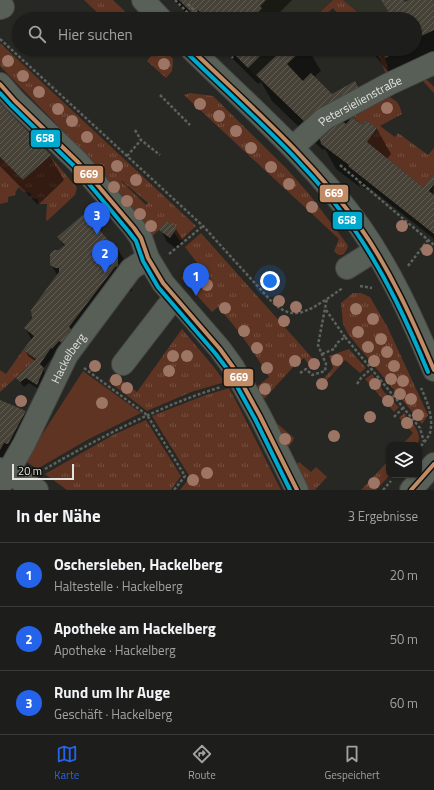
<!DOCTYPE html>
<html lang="de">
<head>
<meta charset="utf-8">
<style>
	:root { --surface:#1d1d1b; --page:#2a2a28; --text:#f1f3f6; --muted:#a0a2a3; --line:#3b3b3a; --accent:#2563eb }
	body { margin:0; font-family:"Titillium Web",sans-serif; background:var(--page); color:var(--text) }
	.controls { position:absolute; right:12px; bottom:12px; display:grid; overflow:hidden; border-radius:8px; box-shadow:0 1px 3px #0004 }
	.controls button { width:36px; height:36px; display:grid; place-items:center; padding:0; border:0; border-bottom:1px solid var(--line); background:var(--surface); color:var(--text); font:20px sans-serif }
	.scale { position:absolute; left:12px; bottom:10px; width:62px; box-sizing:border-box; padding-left:4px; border:2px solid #e2e2df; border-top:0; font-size:11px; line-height:14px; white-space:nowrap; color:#e2e2df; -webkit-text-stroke:3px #11110f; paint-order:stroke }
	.you { position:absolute; left:270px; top:281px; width:14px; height:14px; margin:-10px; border:3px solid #fff; border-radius:50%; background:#1a73e8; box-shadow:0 0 0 6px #1a73e833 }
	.badge { display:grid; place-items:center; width:26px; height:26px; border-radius:50%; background:var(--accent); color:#fff; font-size:13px; font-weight:700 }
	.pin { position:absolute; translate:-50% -33px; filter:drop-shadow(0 1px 2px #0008) }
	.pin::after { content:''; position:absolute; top:21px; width:14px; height:12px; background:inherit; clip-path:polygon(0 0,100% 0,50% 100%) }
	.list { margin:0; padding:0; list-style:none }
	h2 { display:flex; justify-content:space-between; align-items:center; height:52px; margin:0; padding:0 16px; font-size:17px }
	h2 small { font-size:13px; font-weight:400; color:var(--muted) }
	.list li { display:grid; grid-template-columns:26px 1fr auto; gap:12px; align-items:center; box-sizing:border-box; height:64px; padding:0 16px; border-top:1px solid var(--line) }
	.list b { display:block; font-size:15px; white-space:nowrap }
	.list p { margin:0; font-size:13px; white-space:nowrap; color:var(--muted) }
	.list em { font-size:13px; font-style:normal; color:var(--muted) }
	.icon { flex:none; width:22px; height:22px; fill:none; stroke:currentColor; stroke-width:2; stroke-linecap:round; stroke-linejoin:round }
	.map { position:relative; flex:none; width:434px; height:490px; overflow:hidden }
	.search { position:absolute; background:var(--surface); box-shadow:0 1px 3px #0004; left:12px; right:12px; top:12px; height:44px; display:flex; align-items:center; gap:10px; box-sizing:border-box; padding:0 14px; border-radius:22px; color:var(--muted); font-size:15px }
	.sheet { height:244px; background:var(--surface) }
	nav { display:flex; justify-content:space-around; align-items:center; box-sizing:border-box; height:56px; border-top:1px solid var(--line); background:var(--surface); font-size:11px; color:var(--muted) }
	nav a { display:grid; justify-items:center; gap:2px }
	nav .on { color:var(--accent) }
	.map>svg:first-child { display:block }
</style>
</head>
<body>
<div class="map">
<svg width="434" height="490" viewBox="0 0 434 490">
	<defs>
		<pattern id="grass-tufts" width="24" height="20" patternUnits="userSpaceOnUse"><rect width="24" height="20" fill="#603422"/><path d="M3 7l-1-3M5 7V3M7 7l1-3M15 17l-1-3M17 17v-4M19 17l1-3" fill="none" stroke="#765142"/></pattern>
		<pattern id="building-hatch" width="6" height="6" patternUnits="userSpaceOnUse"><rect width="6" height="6" fill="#474238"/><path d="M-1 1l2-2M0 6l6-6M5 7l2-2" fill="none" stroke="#615d54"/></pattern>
	</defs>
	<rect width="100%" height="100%" fill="#272724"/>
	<!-- built -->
	<g fill="#303127">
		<path d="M179 0H333L313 19H207L199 11 194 15Z"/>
		<path d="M343 0H381L388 11 375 18 373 15 366 18Z"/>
		<path d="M229 49H283L256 75Z"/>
	</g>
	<!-- grass -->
	<g fill="url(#grass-tufts)" fill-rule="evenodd">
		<path d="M84 0H113L133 19H104Z"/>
		<path d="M333 0H343L366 19H342L333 8 321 19H313Z"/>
		<path d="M0 43 196 226 180 241 174 232 177 228 167 221 159 230 151 237 90 164 67 135 0 66ZM121 181H122L148 203 146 205Z"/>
		<path d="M157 49H164L173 59 172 71 166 78 147 61Z"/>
		<path d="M384 55 385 58 389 74H386L379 57Z"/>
		<path d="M423 76 434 87V93L422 80Z"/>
		<path d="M190 93 213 96 286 168 309 194 347 244 348 247 344 254C340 256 337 255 334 251L339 239 184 95Z"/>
		<path d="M386 95C397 101 399 102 402 114L380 126 395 137 398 133 428 155 434 148V173L423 187 367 142 377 128 366 120 362 125 350 114Z"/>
		<path d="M50 156 77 188 75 195 47 221 46 219 47 204H38V199L30 198 31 193 24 192 19 187 16 191 15 195 8 197V202L0 204V208V157L23 180Z"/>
		<path d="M201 233 314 360 318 359 320 365 312 369 304 358 296 364 265 398 262 399 255 388 269 377C254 352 238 329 218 307L212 312 181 278 198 264 185 247Z"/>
		<path d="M353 293H361L370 297 388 328 428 415 422 424 348 334 343 324 341 303Z"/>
		<path d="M182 329 213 366 225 382 191 392 147 411 108 381 113 374 137 392Z"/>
		<path d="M349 349 366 368 360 373 345 360 321 387 318 385 333 368 329 356Z"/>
		<path d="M23 350 36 359 0 392V370L6 374Z"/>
		<path d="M372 374 384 392 399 407 394 412 365 379Z"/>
		<path d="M229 388 236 401 281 490H180L190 477 152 416 203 396Z"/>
		<path d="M404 413C411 422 424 433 417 445H402L413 433 399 418Z"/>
		<path d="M272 419 294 438 293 441 287 448Z"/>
		<path d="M146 420 181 476 171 490H67L45 474 113 435Z"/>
		<path d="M389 460 390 475 376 490H361Z"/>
		<path d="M299 462 311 472 316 467 327 477 315 490H306L295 466Z"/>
	</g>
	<!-- green -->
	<path fill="#603422" d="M83 371 141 413 87 440 37 469 25 461Z"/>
	<!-- shadow -->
	<g fill="#0007">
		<path d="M173 0H292L273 19H192Z"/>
		<path d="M383 0H404L405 3 411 0H434V62L395 81 370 49H415V19H367H375L389 12Z"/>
		<path d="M223 49H308L321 71 314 77 346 116 350 121 362 126 366 121 377 129 391 154 387 159 423 188 434 175 433 196 434 197V241L433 238 367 186 364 189 359 180H357L361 188 336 169 325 149 323 150 272 101 261 82 258 84Z"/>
		<path d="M353 49H362L356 53Z"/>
		<path d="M0 104 50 156 64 180 38 205 0 166Z"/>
		<path d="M176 229 183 241 177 249 167 242 161 230Z"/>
		<path d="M59 237 117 248 132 273V291H129L90 344 82 339 62 365 52 358 43 369 46 375 40 390 29 383 24 387 17 378 35 361 28 356 25 350 32 340 25 328 58 276 51 265 59 251 64 246Z"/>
		<path d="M0 402 26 411 40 436 22 469 0 473Z"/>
	</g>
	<!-- building -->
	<g fill="url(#building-hatch)">
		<path d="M179 0H266L260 6 262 8 257 13 262 19H207L198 10 194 15Z"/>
		<path d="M381 0H404L405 2 409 0H434V30L415 39V19H364L373 15 375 18 388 11Z"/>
		<path d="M229 49H267L248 68Z"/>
		<path d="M283 49H303L287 64 303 81 311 73 332 94 355 81 361 93 309 126 256 75Z"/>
		<path d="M374 49H395L391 51 393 54 385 58 384 55 379 57Z"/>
		<path d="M0 103 51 155 23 180 0 157Z"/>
		<path d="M352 117 362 125 366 120 377 128 367 142 423 187 434 173V184L429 191 434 195V234L348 166 349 165 321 144 318 129 334 127 340 120 346 124Z"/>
		<path d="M85 213 114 247H118V266L115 267 69 327 72 330 63 343 59 341 52 349 51 348 40 364 44 368 37 385 26 378 20 382 16 378 36 359 23 350 34 336 24 328 32 318 31 310 59 272V268H55L50 265V254L54 250H59L65 245 57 237Z"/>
		<path d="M167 221 177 228 170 238 159 230Z"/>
		<path d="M0 400 26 411 8 444 4 443 0 450Z"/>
	</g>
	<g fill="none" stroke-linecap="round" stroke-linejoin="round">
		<!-- minor casing -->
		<g stroke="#444443" stroke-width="24">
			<g id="minor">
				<path d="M0 8 3 7"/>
				<path d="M0 84 15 101 78 162 134 228 141 238 148 258 163 283 220 349 233 367 260 416 297 490"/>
				<path id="s1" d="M293 147 324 119 389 84 434 63"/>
				<path d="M347 268 374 251"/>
				<path d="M123 364 167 307 176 299"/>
				<path d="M0 469 8 473 37 490"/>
				<path id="s2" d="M0 486 24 444 67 355 131 269 148 258"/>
			</g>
		</g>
		<!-- major casing -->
		<g stroke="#444443" stroke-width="24">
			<g id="major">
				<path d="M143 0 161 19"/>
				<path d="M191 49C249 106 312 160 360 227 391 271 413 320 434 370"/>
				<path d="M411 490 434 464"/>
			</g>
		</g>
		<!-- path -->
		<g stroke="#5d625c" stroke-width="2.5" stroke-dasharray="3 2" stroke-linecap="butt">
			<path d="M175 0 194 19"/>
			<path d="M188 4 203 19"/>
			<path d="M0 39 203 226 272 302C278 307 284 312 292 313 308 315 330 296 343 288"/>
			<path d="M225 49 233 58"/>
			<path d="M160 95 190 125"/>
			<path d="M135 130 141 140 160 155"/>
			<path d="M127 156 141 140"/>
			<path d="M340 165 434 245"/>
			<path d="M169 254 203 226"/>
			<path d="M408 266 428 240"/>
			<path d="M360 286 372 288"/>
			<path d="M326 310 345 337"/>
			<path d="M322 354 334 349 337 343 345 337 420 428 424 442"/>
			<path d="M84 368 147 415 185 476 174 490"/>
			<path d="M300 373 306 369 312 375 325 371 326 364 318 345 327 298"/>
			<path d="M357 384 361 378 371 369"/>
			<path d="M394 417 403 408"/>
			<path d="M421 446C424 442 428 438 430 433 434 418 427 401 421 388"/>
			<path d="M45 469C101 437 159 406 221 387"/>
			<path d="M383 490 391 481"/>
		</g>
		<!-- minor -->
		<use href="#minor" stroke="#585f57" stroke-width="22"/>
		<!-- major -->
		<use href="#major" stroke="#586057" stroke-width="22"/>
		<!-- bus-1 casing -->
		<g stroke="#11110f" stroke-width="7">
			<g id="bus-1">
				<path d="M191 49C250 106 313 160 360 227 391 271 413 321 434 370"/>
				<path d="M0 84 15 101 78 162 134 228 141 238 148 258 163 283 220 349 233 367 260 416 297 490"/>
				<path d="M411 490 434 464"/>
			</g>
		</g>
		<!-- bus-2 casing -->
		<g stroke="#11110f" stroke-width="7">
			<g id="bus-2">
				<path d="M187 53C245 110 310 164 356 232 386 276 408 324 428 372"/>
				<path d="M0 93 11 105 74 166 129 232 136 241 143 261 158 287 215 353 228 370 255 419 290 490"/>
			</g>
		</g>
		<!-- bus-1 -->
		<use href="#bus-1" stroke="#c18c65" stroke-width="4"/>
		<!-- bus-2 -->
		<use href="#bus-2" stroke="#00a9ce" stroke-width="4"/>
	</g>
	<!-- trees -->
	<g fill="#9d7564">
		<circle cx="8" cy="61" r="6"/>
		<circle cx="164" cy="64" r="6"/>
		<circle cx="23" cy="76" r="6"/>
		<circle cx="39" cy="92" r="6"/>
		<circle cx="200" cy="104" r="6"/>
		<circle cx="387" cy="108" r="6"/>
		<circle cx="58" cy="109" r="6"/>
		<circle cx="219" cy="116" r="6"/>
		<circle cx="72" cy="121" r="6"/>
		<circle cx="236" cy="131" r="6"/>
		<circle cx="87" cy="137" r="6"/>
		<circle cx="251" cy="148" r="6"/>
		<circle cx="117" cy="166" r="6"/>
		<circle cx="271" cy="167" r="6"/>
		<circle cx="136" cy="180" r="6"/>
		<circle cx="289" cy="184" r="6"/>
		<circle cx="114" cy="187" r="6"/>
		<circle cx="127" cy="201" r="6"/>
		<circle cx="312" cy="207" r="6"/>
		<circle cx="140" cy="214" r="6"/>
		<circle cx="151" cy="226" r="6"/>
		<circle cx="402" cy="226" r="6"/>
		<circle cx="427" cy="250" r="6"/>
		<circle cx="207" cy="285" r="6"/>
		<circle cx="279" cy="301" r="6"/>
		<circle cx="296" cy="307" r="6"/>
		<circle cx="225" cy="308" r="6"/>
		<circle cx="356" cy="309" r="6"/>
		<circle cx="373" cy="319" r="6"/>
		<circle cx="284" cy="321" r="6"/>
		<circle cx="244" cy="331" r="6"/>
		<circle cx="358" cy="332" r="6"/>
		<circle cx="381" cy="339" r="6"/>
		<circle cx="368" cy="347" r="6"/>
		<circle cx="257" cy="348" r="6"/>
		<circle cx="387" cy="352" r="6"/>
		<circle cx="173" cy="356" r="6"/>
		<circle cx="187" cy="356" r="6"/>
		<circle cx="337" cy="360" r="6"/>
		<circle cx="295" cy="361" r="6"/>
		<circle cx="374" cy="361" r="6"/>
		<circle cx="314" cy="364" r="6"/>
		<circle cx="95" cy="366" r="6"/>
		<circle cx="394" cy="366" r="6"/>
		<circle cx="267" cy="368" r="6"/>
		<circle cx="169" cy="371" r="6"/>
		<circle cx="391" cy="379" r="6"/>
		<circle cx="116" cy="380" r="6"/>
		<circle cx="403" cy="381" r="6"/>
		<circle cx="322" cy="384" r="6"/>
		<circle cx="375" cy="384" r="6"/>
		<circle cx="127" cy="388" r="6"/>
		<circle cx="265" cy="389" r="6"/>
		<circle cx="400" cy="394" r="6"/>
		<circle cx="411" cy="399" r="6"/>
		<circle cx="21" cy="401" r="6"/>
		<circle cx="388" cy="401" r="6"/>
		<circle cx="102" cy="403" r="6"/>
		<circle cx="418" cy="415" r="6"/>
		<circle cx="370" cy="417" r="6"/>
		<circle cx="407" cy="423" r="6"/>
		<circle cx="334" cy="436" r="6"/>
		<circle cx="285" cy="439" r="6"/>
		<circle cx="207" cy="473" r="6"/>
		<circle cx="193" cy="480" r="6"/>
		<circle cx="374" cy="483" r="6"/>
	</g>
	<g text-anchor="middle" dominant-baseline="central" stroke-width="3" stroke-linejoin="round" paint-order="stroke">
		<!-- street labels -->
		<g font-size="12" fill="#e2e2df" stroke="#11110f">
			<text stroke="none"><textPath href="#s1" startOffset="82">Petersielienstraße</textPath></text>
			<text stroke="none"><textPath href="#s2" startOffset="145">Hackelberg</textPath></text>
		</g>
	</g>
	<g stroke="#11110f" stroke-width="1.5">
		<rect x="30" y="129" width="31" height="19" rx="4" fill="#00a9ce"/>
		<rect x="73" y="165" width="31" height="19" rx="4" fill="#c18c65"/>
		<rect x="319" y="184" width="30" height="19" rx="4" fill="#c18c65"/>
		<rect x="332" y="211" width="31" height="19" rx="4" fill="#00a9ce"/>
		<rect x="223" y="368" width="31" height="19" rx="4" fill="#c18c65"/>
	</g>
	<g font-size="11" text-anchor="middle" font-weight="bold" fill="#fff">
		<text x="45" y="142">658</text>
		<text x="89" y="178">669</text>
		<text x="334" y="197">669</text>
		<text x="347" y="224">658</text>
		<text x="239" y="381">669</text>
	</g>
</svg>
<div class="controls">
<button><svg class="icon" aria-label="layers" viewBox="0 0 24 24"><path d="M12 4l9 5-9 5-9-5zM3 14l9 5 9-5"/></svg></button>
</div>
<div class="scale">20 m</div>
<div class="you"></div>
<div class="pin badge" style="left:196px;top:296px">1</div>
<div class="pin badge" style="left:105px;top:273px">2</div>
<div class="pin badge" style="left:97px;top:235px">3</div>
<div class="search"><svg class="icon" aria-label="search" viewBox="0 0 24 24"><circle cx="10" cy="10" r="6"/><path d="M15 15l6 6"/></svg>Hier suchen</div>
</div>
<section class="sheet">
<h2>In der Nähe<small>3 Ergebnisse</small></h2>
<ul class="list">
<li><span class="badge">1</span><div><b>Oschersleben, Hackelberg</b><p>Haltestelle · Hackelberg</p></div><em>20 m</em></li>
<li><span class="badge">2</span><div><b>Apotheke am Hackelberg</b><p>Apotheke · Hackelberg</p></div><em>50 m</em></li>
<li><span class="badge">3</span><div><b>Rund um Ihr Auge</b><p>Geschäft · Hackelberg</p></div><em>60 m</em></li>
</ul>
</section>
<nav>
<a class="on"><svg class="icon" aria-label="map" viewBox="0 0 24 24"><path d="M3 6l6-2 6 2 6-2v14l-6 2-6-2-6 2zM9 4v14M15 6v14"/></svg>Karte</a>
<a><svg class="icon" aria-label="directions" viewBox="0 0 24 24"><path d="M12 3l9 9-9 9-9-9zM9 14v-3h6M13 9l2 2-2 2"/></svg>Route</a>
<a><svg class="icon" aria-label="saved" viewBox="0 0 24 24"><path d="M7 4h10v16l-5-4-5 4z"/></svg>Gespeichert</a>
</nav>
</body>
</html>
